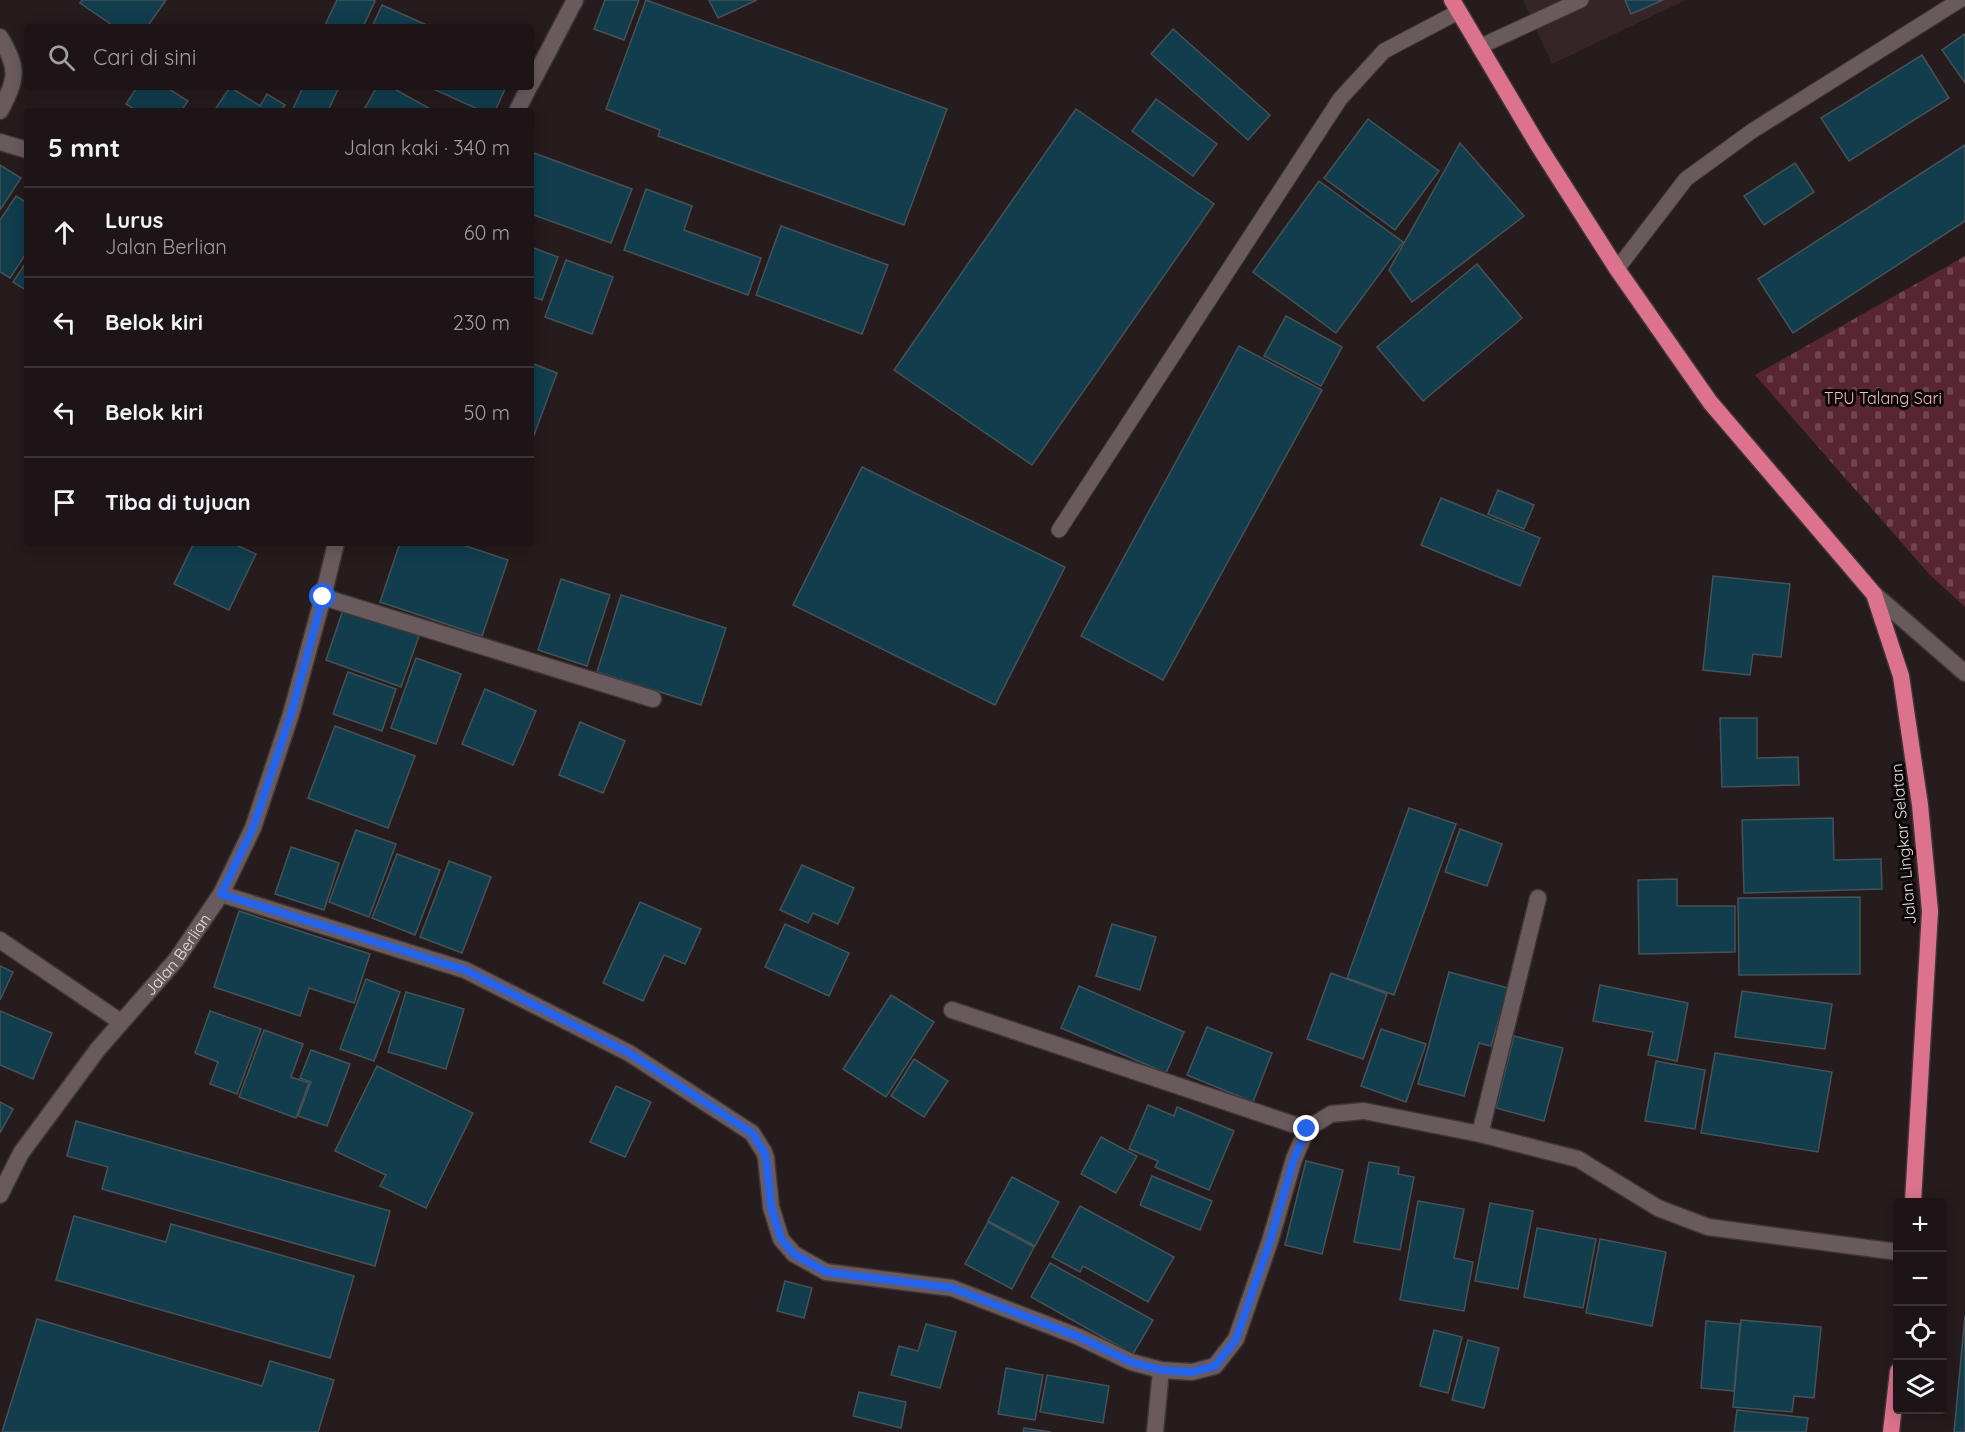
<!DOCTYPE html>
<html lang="id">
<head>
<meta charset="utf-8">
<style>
	:root { --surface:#1c1416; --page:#251d1f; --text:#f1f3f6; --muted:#a09ea1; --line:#3a3335 }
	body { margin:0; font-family:Quicksand,sans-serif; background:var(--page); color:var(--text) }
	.controls { position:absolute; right:18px; bottom:18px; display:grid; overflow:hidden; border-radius:6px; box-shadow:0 3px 15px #0003 }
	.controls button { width:54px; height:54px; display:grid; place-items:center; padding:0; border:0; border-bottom:2px solid var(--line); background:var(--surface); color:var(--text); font:30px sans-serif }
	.stop { position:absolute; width:18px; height:18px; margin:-14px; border:4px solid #2563eb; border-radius:50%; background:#fff }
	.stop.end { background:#2563eb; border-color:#fff; box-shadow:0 2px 6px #0008 }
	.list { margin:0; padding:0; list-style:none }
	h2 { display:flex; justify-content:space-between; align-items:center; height:78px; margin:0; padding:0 24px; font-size:26px }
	h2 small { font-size:20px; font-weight:400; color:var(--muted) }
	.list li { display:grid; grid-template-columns:39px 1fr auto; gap:18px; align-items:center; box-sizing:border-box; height:90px; padding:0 24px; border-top:2px solid var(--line) }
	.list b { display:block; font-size:22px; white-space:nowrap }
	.list p { margin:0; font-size:20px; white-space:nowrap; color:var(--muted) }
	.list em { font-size:20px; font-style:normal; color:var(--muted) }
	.icon { flex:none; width:33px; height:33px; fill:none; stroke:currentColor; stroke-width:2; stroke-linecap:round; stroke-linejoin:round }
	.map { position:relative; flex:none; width:1965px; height:1432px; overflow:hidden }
	.search { position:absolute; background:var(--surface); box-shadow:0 3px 15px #0003; left:24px; top:24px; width:510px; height:66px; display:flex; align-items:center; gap:15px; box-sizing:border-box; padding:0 21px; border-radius:6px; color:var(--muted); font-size:22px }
	.panel { position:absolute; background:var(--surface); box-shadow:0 3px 15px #0003; left:24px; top:108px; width:510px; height:438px; border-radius:6px }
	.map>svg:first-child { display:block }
</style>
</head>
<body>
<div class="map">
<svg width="1965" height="1432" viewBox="0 0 1965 1432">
	<defs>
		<pattern id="cemetery-stones" width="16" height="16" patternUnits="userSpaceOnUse" patternTransform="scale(1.5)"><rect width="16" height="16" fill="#572632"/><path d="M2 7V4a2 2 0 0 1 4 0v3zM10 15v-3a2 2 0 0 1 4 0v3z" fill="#6f454f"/></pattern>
	</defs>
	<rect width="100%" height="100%" fill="#261b1d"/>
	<!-- built -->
	<path fill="#362528" d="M1523 0H1686L1552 64Z"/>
	<!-- cemetery -->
	<path fill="url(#cemetery-stones)" d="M1965 256V607L1929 574 1755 375Z"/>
	<!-- building -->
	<g fill="#113d4d" stroke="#465257" stroke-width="1.5">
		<path d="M82 0H166L147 27H115L80 3Z"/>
		<path d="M337 0H373L375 1 363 27H324Z"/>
		<path d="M605 0H639L624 40 594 29Z"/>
		<path d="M646 0 947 109 904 225 658 136 660 130 606 109Z"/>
		<path d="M709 0H757L718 18Z"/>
		<path d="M1625 0H1663L1631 14Z"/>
		<path d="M382 5 431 27H372Z"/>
		<path d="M1173 29 1270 115 1248 140 1151 54Z"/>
		<path d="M1965 34V83L1942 50Z"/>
		<path d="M1922 55 1949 98 1849 161 1821 118Z"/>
		<path d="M137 87H166L188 101 181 111H137L126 104Z"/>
		<path d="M230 87 260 106 267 94 285 105 281 111H214Z"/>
		<path d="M303 87H339L328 111H292Z"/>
		<path d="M377 87H391L434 111H363Z"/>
		<path d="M434 87H506L495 111H482L433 89Z"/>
		<path d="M1156 99 1217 144 1193 176 1132 131Z"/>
		<path d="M1076 109 1214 204 1032 465 894 370Z"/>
		<path d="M1368 119 1439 171 1395 230 1324 178Z"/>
		<path d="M1460 143 1524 216 1412 302 1389 270Z"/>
		<path d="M1965 145V221L1793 333 1758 279Z"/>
		<path d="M534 153 632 189 611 243 531 214V161Z"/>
		<path d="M1795 163 1814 192 1764 225 1744 196Z"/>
		<path d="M0 165 21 178 0 210Z"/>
		<path d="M1319 181 1403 242 1336 333 1253 272Z"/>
		<path d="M646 189 692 206 684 230 761 258 748 295 624 250Z"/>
		<path d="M16 196 27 203V252L10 278 0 272V220Z"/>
		<path d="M781 226 888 265 862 334 756 295Z"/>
		<path d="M531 247 558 257 542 300 531 296Z"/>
		<path d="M566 260 613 277 592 334 545 317Z"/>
		<path d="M27 261V291L13 282Z"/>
		<path d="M1477 264 1522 318 1423 401 1377 347Z"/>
		<path d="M1286 316 1342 347 1321 386 1264 356Z"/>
		<path d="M1239 346 1322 390 1163 680 1081 636Z"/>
		<path d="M531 363 557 373 533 438 531 437Z"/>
		<path d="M862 467 1065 567 995 705 793 605Z"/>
		<path d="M1498 490 1534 505 1524 529 1488 514Z"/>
		<path d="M1441 498 1540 538 1520 586 1421 545Z"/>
		<path d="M194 543H232L256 554 229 610 174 584Z"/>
		<path d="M400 543H457L508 560 482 636 380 602Z"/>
		<path d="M1713 576 1790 584 1781 657 1753 654 1750 675 1703 670Z"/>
		<path d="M561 579 610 595 587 666 538 650Z"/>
		<path d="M621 595 726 628 701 705 597 672Z"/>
		<path d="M343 610 419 636 401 687 326 660Z"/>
		<path d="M416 658 461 674 436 744 391 728Z"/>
		<path d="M348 672 396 689 382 731 333 714Z"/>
		<path d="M485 689 536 711 513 765 462 744Z"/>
		<path d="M1720 718H1757V758L1798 757 1799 785 1722 787Z"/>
		<path d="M580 722 625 741 603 793 559 775Z"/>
		<path d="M335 726 415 756 388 828 308 798Z"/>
		<path d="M1409 808 1456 824 1394 995 1347 978Z"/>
		<path d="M1833 818 1834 860 1881 859 1882 889 1744 893 1742 820Z"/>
		<path d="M1460 829 1502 844 1487 886 1445 872Z"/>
		<path d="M356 830 396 844 369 917 329 902Z"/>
		<path d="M291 847 339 863 324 910 275 894Z"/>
		<path d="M397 854 440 870 415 935 372 918Z"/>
		<path d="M449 861 491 877 462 953 420 937Z"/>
		<path d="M802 865 854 888 838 924 813 913 808 923 780 910Z"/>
		<path d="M1677 879V906H1735V952L1639 954 1638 880Z"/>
		<path d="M1860 897V974L1739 975 1738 898Z"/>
		<path d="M640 902 701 929 685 964 664 955 643 1001 603 983Z"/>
		<path d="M239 911 370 954 354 1003 309 988 300 1016 214 987Z"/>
		<path d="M785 924 849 953 829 996 765 967Z"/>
		<path d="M1112 924 1156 937 1140 990 1096 976Z"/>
		<path d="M0 966 13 972 0 1000Z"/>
		<path d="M1449 972 1508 988 1491 1046 1479 1043 1464 1096 1418 1084Z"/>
		<path d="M1331 973 1387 994 1363 1059 1307 1039Z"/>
		<path d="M366 979 400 992 374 1061 340 1049Z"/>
		<path d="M1600 985 1688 1003 1677 1061 1648 1055 1653 1032 1593 1021Z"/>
		<path d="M1079 986 1184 1032 1166 1073 1061 1028Z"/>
		<path d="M1742 991 1832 1004 1825 1049 1735 1037Z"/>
		<path d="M406 992 464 1009 446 1069 388 1052Z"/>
		<path d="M891 995 934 1022 886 1097 843 1069Z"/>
		<path d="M0 1011 52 1033 33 1079 0 1065Z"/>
		<path d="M210 1011 261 1029 237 1094 210 1084 218 1062 195 1053Z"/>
		<path d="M1207 1027 1272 1053 1253 1102 1187 1075Z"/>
		<path d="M1381 1029 1426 1044 1406 1102 1361 1086Z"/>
		<path d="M264 1030 303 1044 291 1077 309 1083 296 1118 239 1097Z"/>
		<path d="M1514 1036 1563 1048 1544 1121 1496 1108Z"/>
		<path d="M311 1050 350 1064 327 1126 298 1116 311 1082 300 1078Z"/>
		<path d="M1715 1053 1832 1072 1818 1152 1701 1133Z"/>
		<path d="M914 1059 948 1081 924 1117 891 1096Z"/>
		<path d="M1656 1061 1705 1070 1695 1129 1645 1121Z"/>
		<path d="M377 1066 473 1113 426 1208 380 1186 386 1175 335 1151Z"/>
		<path d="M616 1086 651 1102 625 1157 590 1142Z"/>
		<path d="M0 1102 13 1109 0 1133Z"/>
		<path d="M1148 1105 1174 1116 1177 1107 1234 1131 1209 1190 1155 1167 1158 1161 1129 1149Z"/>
		<path d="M76 1121 390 1211 375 1266 102 1189 108 1167 67 1156Z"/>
		<path d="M1101 1137 1137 1156 1116 1193 1081 1174Z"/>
		<path d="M1306 1161 1343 1170 1322 1254 1285 1245Z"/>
		<path d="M1369 1162 1399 1167 1398 1174 1414 1177 1400 1250 1354 1242Z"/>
		<path d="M1152 1176 1212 1201 1200 1230 1140 1205Z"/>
		<path d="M1012 1177 1059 1202 1035 1246 988 1221Z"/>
		<path d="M1418 1201 1464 1209 1454 1258 1473 1262 1464 1311 1400 1300Z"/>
		<path d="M1490 1203 1533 1211 1518 1289 1475 1281Z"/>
		<path d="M1080 1206 1174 1257 1148 1302 1083 1266 1080 1272 1052 1257Z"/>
		<path d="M74 1216 166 1242 171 1224 354 1276 330 1358 56 1280Z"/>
		<path d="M988 1222 1034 1247 1012 1289 965 1264Z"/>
		<path d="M1537 1228 1596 1239 1583 1308 1524 1297Z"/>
		<path d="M1600 1239 1666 1252 1652 1326 1586 1313Z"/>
		<path d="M1050 1263 1153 1320 1133 1354 1031 1297Z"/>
		<path d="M785 1281 812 1288 804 1318 777 1311Z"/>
		<path d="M1965 1316V1432H1954Z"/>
		<path d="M37 1319 262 1386 270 1361 334 1380 318 1432H2Z"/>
		<path d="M1741 1320 1821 1327 1814 1398 1794 1396 1792 1412 1733 1407Z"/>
		<path d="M1706 1321 1740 1324 1734 1391 1701 1388Z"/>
		<path d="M926 1324 956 1332 940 1388 891 1375 899 1346 918 1351Z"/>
		<path d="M1434 1330 1462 1337 1448 1393 1420 1386Z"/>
		<path d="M1468 1340 1499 1348 1484 1408 1452 1400Z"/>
		<path d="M1006 1368 1043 1375 1035 1420 998 1414Z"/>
		<path d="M1047 1375 1109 1386 1103 1423 1040 1412Z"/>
		<path d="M859 1392 906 1402 901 1428 853 1416Z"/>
		<path d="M1737 1410 1808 1418 1806 1432H1734Z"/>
		<path d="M1024 1428 1051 1432H1023Z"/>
	</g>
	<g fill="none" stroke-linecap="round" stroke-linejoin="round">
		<!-- service casing -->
		<g stroke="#3e3536" stroke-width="17">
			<g id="service">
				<path d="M1479 47 1581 0"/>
				<path d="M1617 269 1686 179 1752 131 1960 0"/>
				<path d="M1059 530 1340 99 1384 51 1458 12"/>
			</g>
		</g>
		<!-- minor casing -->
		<g stroke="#3e3536" stroke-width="19">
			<g id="minor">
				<path d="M0 37C19 69 17 79 0 111"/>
				<path d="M0 142 27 150"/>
				<path d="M323 597 653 699"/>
				<path d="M221 894 465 970 629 1053 752 1133 764 1152 766 1158 771 1207 781 1239 794 1254 826 1272 952 1288 1079 1337 1131 1362 1161 1370 1192 1372 1215 1366 1236 1339 1270 1241 1294 1159 1307 1129 1331 1114 1364 1111 1480 1134 1578 1159 1658 1208 1708 1227 1898 1252"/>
				<path d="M0 940 121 1022"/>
				<path d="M952 1010 1307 1129"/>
				<path d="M1480 1134 1538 898"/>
				<path d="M1155 1432 1161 1370"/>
			</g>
		</g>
		<!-- tertiary casing -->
		<g stroke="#3e3536" stroke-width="19">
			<g id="tertiary">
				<path d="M531 84 575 0"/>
				<path d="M517 111 529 87"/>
				<path d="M1874 594 1965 673"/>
				<path id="s1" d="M0 1195 21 1153 98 1049 176 960 221 894 253 828 291 714 323 597 336 543"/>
			</g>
		</g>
		<!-- trunk casing -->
		<g stroke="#3e3536" stroke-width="19">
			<g id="trunk">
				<path d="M1452 0 1538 145 1617 269 1710 402 1874 594 1901 676 1920 805 1930 911 1913 1202"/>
				<path d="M1891 1432 1898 1371"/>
			</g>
		</g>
		<!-- service -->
		<use href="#service" stroke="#695b5d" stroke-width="15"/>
		<!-- minor -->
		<use href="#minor" stroke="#695b5d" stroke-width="16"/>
		<!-- tertiary -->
		<use href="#tertiary" stroke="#695b5d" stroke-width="16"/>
		<!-- trunk -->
		<use href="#trunk" stroke="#dc728d" stroke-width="16"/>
	</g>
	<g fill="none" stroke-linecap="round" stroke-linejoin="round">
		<!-- route -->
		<path stroke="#2563eb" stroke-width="8" d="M323 597 291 714 253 828 221 894 465 970 629 1053 752 1133 764 1152 766 1158 771 1207 781 1239 794 1254 826 1272 952 1288 1079 1337 1131 1362 1161 1370 1192 1372 1215 1366 1236 1339 1270 1241 1294 1159 1307 1129"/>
	</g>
	<g text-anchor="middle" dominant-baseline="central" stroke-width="6" stroke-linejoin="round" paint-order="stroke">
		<!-- park labels -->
		<g font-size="16" fill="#f6b9c5" stroke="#0c0708">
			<text x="1883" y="398">TPU Talang Sari</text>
		</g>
		<!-- street labels -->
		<g font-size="16" fill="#e5ddde" stroke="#0c0708">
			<text transform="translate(1903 844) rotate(-95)">Jalan Lingkar Selatan</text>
			<text stroke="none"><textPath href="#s1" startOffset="300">Jalan Berlian</textPath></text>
		</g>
	</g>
</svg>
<div class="controls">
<button>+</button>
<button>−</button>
<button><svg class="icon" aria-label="locate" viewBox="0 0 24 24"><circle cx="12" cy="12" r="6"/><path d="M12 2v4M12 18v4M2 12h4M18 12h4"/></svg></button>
<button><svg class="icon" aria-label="layers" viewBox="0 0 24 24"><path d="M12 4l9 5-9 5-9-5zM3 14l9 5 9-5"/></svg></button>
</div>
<div class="stop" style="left:323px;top:597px"></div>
<div class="stop end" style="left:1307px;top:1129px"></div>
<div class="search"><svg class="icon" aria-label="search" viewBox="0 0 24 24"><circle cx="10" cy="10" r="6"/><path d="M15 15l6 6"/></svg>Cari di sini</div>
<section class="panel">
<h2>5 mnt<small>Jalan kaki · 340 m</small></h2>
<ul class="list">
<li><svg class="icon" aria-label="ahead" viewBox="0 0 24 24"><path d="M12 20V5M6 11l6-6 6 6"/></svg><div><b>Lurus</b><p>Jalan Berlian</p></div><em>60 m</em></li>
<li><svg class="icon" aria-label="left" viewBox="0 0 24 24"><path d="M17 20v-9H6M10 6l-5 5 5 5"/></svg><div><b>Belok kiri</b></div><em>230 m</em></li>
<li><svg class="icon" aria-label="left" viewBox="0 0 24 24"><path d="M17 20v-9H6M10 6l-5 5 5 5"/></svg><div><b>Belok kiri</b></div><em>50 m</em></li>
<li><svg class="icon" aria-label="arrive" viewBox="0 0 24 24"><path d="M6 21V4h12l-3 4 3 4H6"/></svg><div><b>Tiba di tujuan</b></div></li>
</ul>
</section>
</div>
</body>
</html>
